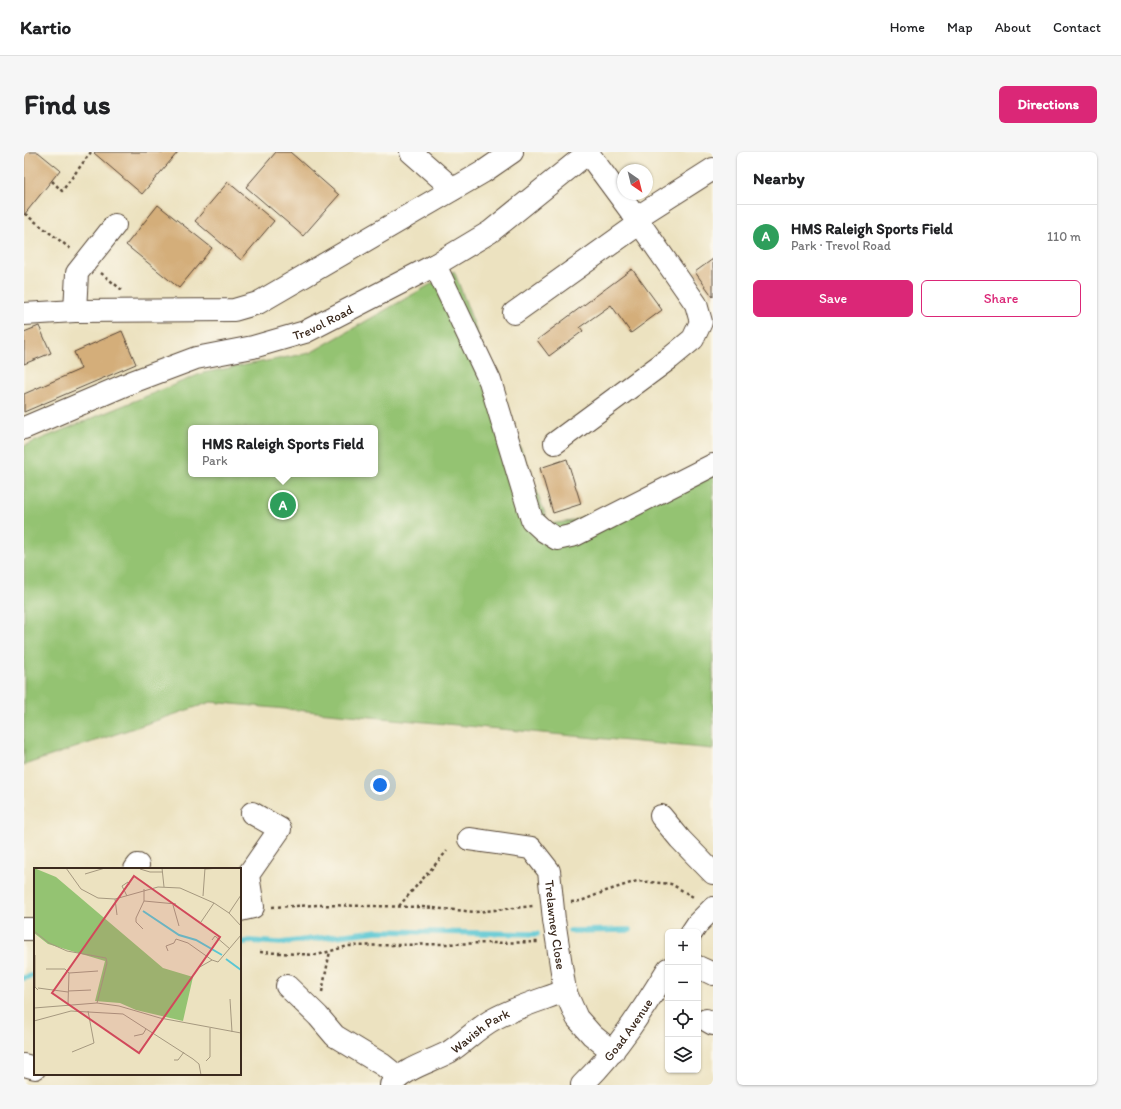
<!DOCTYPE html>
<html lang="en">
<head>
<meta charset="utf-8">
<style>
	:root { --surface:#fff; --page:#f6f6f6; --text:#202124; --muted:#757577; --line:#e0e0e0; --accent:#db2777 }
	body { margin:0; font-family:Itim,sans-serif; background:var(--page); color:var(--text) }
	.controls { position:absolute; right:12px; bottom:12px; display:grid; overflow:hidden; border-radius:6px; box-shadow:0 1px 3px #0004 }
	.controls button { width:36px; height:36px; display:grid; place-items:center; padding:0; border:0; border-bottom:1px solid var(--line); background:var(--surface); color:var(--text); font:20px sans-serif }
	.compass { position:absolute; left:593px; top:12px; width:36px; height:36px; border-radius:50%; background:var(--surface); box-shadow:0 1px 3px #0004; rotate:145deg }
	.you { position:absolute; left:356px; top:633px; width:14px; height:14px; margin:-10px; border:3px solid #fff; border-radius:50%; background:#1a73e8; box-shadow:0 0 0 6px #1a73e833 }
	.badge { display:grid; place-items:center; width:26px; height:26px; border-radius:50%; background:var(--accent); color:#fff; font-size:13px; font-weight:700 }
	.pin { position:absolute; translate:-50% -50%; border:2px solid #fff; box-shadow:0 1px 4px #0006 }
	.popup { position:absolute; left:164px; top:273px; width:190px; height:52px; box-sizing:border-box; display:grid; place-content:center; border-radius:6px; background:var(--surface); filter:drop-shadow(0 1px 3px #0005); font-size:13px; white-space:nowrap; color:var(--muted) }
	.popup b { font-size:15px; color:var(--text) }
	.popup::after { content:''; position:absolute; left:50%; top:100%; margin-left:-8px; border:8px solid transparent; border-top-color:var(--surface) }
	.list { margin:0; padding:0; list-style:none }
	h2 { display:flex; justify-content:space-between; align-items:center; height:52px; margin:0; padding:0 16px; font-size:17px }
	h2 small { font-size:13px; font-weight:400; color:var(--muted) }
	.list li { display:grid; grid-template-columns:26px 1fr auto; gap:12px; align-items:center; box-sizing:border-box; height:64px; padding:0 16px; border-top:1px solid var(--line) }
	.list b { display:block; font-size:15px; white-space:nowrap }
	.list p { margin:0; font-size:13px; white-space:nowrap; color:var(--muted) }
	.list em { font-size:13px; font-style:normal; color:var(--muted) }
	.actions { display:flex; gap:8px; padding:12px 16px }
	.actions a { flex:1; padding:9px 0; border:1px solid var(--accent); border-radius:6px; text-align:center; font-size:14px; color:var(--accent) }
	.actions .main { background:var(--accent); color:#fff }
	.icon { flex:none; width:22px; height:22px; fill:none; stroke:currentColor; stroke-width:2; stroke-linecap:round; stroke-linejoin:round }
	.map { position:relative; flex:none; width:689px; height:933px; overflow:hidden; border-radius:6px }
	header { display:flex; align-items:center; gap:24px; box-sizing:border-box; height:56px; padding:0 20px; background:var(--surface); border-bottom:1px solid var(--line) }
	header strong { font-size:19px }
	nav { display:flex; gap:22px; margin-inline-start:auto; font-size:14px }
	.intro { display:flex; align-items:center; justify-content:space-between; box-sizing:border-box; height:96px; padding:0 24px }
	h1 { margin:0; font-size:28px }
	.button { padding:10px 18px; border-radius:6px; background:var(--accent); color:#fff; font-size:14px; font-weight:700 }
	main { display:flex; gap:24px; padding:0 24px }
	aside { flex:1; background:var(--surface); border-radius:6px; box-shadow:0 1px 3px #0004 }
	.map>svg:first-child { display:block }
</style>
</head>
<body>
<header>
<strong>Kartio</strong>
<nav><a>Home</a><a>Map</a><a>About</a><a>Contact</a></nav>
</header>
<div class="intro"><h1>Find us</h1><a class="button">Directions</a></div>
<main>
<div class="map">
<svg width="689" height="933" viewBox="0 0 689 933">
	<rect width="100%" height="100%" fill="#fbf7ec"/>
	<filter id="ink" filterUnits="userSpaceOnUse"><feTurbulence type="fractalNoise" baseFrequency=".025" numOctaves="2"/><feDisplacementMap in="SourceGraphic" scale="8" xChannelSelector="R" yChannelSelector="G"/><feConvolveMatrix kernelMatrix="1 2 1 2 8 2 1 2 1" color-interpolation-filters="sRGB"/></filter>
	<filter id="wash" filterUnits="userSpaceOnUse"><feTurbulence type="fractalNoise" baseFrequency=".012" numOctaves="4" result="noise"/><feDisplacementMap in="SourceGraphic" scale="16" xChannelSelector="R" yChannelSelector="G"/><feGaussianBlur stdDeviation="0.9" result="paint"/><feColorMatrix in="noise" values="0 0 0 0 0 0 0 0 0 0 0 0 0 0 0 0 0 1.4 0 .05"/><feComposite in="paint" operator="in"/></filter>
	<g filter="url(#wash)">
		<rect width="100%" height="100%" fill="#ece2c0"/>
		<!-- green -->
		<path fill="#94c372" stroke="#687648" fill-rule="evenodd" d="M430 119 525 372 548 369 628 337 689 308V597L187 550 0 613V294L179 221 286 201ZM167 276H351V322H167Z"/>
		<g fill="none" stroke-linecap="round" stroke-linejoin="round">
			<!-- stream -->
			<g stroke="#5bc7d3" stroke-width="5.5">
				<path d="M546 779 606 778"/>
				<path d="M216 791 226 789 256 791 353 779 513 782"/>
				<path d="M0 826 11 823"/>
			</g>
		</g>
		<g id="blocks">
			<!-- building -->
			<g fill="#d4ae7a">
				<path d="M0 0H14L36 18 0 63Z"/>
				<path d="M71 0H154L118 42 70 1Z"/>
				<path d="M252 0H266L315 43 279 84 222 35Z"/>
				<path d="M204 30 250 69 217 108 171 69Z"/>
				<path d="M134 53 188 96 155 136 102 93Z"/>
				<path d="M689 107V145L671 120Z"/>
				<path d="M608 117 638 158 607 181 587 153 556 175 559 179 525 204 513 188Z"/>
				<path d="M15 174 27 201 0 212V180Z"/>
				<path d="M98 179 112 212 0 260V242L57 217 50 200Z"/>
				<path d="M543 307 557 352 529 361 516 316Z"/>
			</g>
		</g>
	</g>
	<g filter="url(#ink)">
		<use href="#blocks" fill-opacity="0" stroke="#564636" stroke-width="1"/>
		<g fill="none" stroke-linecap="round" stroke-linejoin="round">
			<!-- minor casing -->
			<g stroke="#564636" stroke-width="24">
				<g id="minor">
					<path d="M387 0 429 37"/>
					<path d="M612 66 689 17"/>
					<path d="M411 113 466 229 508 368 520 379 533 387 551 383 689 313"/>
					<path d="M51 159 53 121 91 73"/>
					<path d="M490 161 616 71"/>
					<path d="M0 162 51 159 210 158 234 151 459 20 488 0"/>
					<path id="s1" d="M0 276 108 230 172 206 229 195 281 180 411 113 466 80 565 0"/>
					<path d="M531 291 646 206 669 187 677 170 672 152 612 66 564 1"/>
					<path d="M637 664 656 687 689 721"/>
					<path id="s2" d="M445 687 507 696 525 719 530 768 541 839 553 866 568 883 589 900"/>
					<path d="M111 717 114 713"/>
					<path d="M216 758 229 755 224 723 256 677 228 661"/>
					<path d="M0 777H11"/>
					<path d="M668 780 674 771 689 756"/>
					<path d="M674 815 689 822"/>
					<path d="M263 834 294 864 311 884 359 913 374 925"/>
					<path d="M682 868 689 872"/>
					<path d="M0 913 11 916"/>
					<path id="s3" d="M367 933C381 916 406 910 425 900 441 890 453 876 470 867 492 855 517 848 541 839"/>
					<path id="s4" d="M558 933C593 899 618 859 644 817"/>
				</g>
			</g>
			<!-- path -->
			<g stroke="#564636" stroke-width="2.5" stroke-dasharray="3 3" stroke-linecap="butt">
				<path d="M28 29 38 39 67 0"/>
				<path d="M1 62 47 97"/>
				<path d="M77 121 98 138"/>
				<path d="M547 750 557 749 582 739 613 729 647 732 671 746"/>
				<path d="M375 754 423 699"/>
				<path d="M248 755 295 753 398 755 452 760 509 754"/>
				<path d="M236 800 293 803 324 794 515 790"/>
				<path d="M298 840 306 799"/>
			</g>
			<!-- minor -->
			<use href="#minor" stroke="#fff" stroke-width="22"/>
		</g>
	</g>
	<g text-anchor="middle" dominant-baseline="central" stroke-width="3" stroke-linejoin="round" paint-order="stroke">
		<!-- street labels -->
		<g font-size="13" fill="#3b2a1e" stroke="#fbf7ec">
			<text stroke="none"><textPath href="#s1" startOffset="318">Trevol Road</textPath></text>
			<text stroke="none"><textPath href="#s2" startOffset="146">Trelawney Close</textPath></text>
			<text stroke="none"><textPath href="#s4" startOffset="72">Goad Avenue</textPath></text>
			<text stroke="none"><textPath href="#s3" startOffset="105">Wavish Park</textPath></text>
		</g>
	</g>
	<!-- overview -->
	<g transform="translate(10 716)">
		<rect width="207" height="207" fill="#ece2c0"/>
		<path d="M0 0 22 9 129 100 159 109 149 153 102 142 86 135 61 133 71 93 14 76 0 65Z" fill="#94c372"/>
		<path fill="none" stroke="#5bc7d3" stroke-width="2" d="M109 43 145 67 162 72 188 87M192 91 207 102"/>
		<path fill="none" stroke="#a5987f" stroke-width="1" d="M32 0 47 21 64 30 81 31 124 19 146 20 180 35 195 45 207 58M128 0 130 19M106 1 116 4H129M171 1 187 0M51 6 71 0M93 28 88 18 94 14 95 17M169 28 171 0M81 31 83 47M110 33 142 36M139 37 145 58M195 45 207 27M167 54 180 35M109 61 102 54V50L110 33V21M0 63 15 75 33 83 72 90 73 95 63 135M178 72 181 68 196 81M134 83 132 78 140 75 142 71 154 75 178 92 184 94 207 67M1 87V119L4 122M164 100 178 92M12 101H31L35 105M4 120 34 124M34 123 57 122M196 131 198 164M34 136 35 105 64 103M0 140 63 135 85 138 126 150 207 165M0 153 37 143 89 146 159 191 165 196 167 207M100 168 109 166 112 161M38 184 60 175 54 143M140 192H144L150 184M172 193 176 189V160"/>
		<path fill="#d1495b" fill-opacity="0.15" stroke="#d1495b" stroke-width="2" d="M100 8 186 69 105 185 18 125Z"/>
		<rect width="207" height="207" fill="none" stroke="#3b2a1e" stroke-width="2"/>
	</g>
</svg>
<div class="controls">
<button>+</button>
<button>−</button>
<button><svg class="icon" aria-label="locate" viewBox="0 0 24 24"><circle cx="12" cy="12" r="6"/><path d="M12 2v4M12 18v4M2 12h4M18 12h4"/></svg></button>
<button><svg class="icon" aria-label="layers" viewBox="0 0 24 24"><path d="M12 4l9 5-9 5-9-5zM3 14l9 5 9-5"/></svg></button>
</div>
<svg class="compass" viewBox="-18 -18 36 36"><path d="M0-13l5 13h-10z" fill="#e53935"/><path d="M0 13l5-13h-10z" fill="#757577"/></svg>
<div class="you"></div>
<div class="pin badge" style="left:259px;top:353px;background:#2e9e5b">A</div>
<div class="popup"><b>HMS Raleigh Sports Field</b>Park</div>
</div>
<aside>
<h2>Nearby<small></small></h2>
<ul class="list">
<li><span class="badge" style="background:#2e9e5b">A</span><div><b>HMS Raleigh Sports Field</b><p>Park · Trevol Road</p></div><em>110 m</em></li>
</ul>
<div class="actions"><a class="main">Save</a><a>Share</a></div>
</aside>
</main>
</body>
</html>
